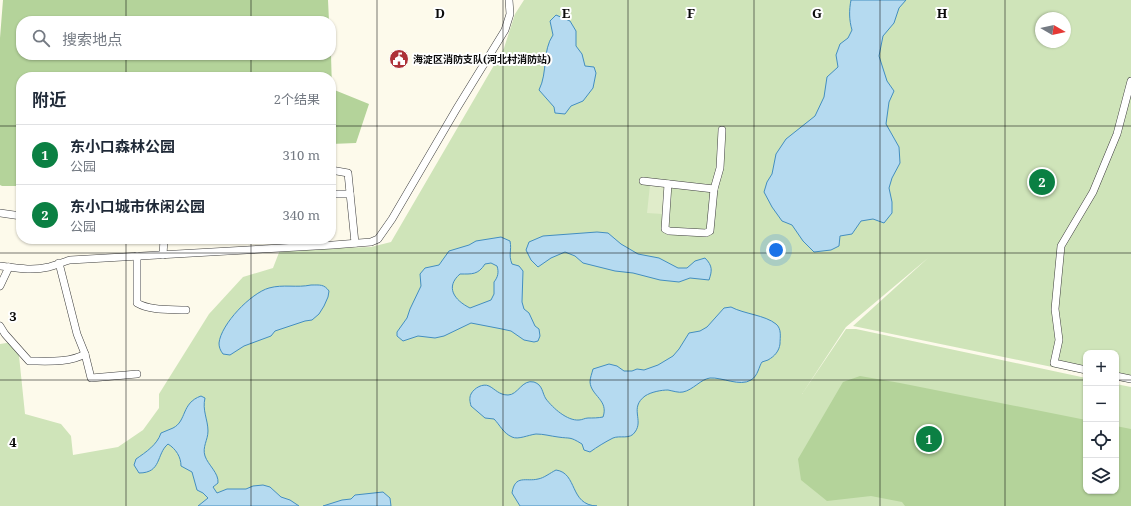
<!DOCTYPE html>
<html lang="zh">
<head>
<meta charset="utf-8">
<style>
	:root { --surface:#fff; --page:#f2f2f3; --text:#1f2937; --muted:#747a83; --line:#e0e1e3; --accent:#0b8043 }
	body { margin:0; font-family:"Noto Serif","Noto Sans SC",serif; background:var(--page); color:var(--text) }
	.controls { position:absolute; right:12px; bottom:12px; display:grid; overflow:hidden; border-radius:8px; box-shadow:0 1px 3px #0004 }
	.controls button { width:36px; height:36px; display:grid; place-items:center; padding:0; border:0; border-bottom:1px solid var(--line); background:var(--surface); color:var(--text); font:20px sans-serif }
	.compass { position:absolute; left:1035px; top:12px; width:36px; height:36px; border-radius:50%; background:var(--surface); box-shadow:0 1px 3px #0004; rotate:99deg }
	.you { position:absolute; left:776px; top:250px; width:14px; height:14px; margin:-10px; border:3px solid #fff; border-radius:50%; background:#1a73e8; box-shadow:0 0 0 6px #1a73e833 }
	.badge { display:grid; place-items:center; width:26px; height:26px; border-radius:50%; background:var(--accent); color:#fff; font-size:13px; font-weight:700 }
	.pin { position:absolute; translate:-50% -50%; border:2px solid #fff; box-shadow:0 1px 4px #0006 }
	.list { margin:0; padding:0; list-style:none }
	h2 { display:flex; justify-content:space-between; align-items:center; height:52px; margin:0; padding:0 16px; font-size:17px }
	h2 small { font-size:13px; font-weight:400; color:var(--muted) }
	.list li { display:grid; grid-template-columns:26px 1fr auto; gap:12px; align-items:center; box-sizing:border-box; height:60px; padding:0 16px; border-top:1px solid var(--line) }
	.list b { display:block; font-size:15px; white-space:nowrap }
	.list p { margin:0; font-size:13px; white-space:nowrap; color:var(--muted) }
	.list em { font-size:13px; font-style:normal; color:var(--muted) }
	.icon { flex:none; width:22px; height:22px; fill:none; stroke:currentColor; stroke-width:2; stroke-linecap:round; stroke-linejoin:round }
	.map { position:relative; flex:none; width:1131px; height:506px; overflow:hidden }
	.search { position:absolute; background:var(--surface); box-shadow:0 1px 3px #0004; left:16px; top:16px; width:320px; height:44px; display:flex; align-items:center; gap:10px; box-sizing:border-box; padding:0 14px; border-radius:16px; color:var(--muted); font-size:15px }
	.panel { position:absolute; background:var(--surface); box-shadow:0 1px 3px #0004; left:16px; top:72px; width:320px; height:172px; border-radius:16px }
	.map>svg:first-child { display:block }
</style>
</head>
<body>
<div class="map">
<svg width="1131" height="506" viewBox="0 0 1131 506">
	<rect width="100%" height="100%" fill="#fdfaeb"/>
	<!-- green -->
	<path fill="#cfe4b9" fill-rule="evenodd" d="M524 0H1131V383L1116 380V353H1086V374L853 326 928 258 846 327 802 394 846 329H856L1086 378V491H1116V384L1131 387V506H0V344L13 342 18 346 25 414 61 424 71 436 73 455 118 447 143 430 159 408V394L209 314 243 277 273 268 280 250 371 247 391 242 504 48 515 14ZM1041 18H1065V42H1041Z"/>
	<!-- forest -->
	<g fill="#b4d39a">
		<path d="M3 0H328L329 21H21V55H331L332 89 369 104 356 143 331 144V77H21V186H2L0 185V38Z"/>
		<path d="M860 376 900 383 1086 420V491H1116V426L1131 429V506H905L902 502 871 496 827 501 801 480 798 459 843 382Z"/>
	</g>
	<!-- pitch -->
	<path fill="#e0ecca" d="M650 185 666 186 663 214 647 213Z"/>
	<!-- water -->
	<g fill="#b5daf0" stroke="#438ec0" fill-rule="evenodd">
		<path d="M851 0H906L899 8 894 23 883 36 879 56 887 81 894 91 889 102 886 124 899 147 900 163 892 178 889 188 892 202V213L884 223 873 219 861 221 852 234 840 236 839 246 831 250 814 252 803 241 792 225 782 221 772 207 764 192 767 182 772 174 776 154 786 139 815 116 824 97 827 77 838 67 836 55 840 44 848 38 852 30C849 20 849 10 851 0Z"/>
		<path d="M556 15 570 21 576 31V46L582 54 585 66 594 67 596 73 593 88 583 101 571 106 565 114 555 113 554 107 539 90C548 72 542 51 553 35L550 21Z"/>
		<path d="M597 232 608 233 621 244 638 254 659 258 678 268H687L695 261 705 258C713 266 712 271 709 280L690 278 679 282 660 280 633 273 615 271 583 263 575 256 565 252 551 258 538 267 531 260 526 250 529 242 543 236Z"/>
		<path d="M501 237 510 241C512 251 508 254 512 264L519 266 523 271 522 302 524 309 529 313 535 326 539 329 540 336 538 341 534 342 524 340 511 331 502 329 471 323 444 336 435 338 418 336 403 341 397 336V332L407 318 410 309 421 286 420 274 425 268 439 265 449 251 469 245 476 241ZM491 263 497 266C499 272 498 277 494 282V294L491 300 470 308C454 300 445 287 460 274 472 274 478 275 485 264Z"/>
		<path d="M311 285C320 285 324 284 329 291L328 297 324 306 319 314 312 320 305 321 275 331 271 336 244 346 230 355 223 354C220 350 219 347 219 343 221 324 251 293 269 288 283 284 297 288 311 285Z"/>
		<path d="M731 307C744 314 765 315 776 324 782 329 780 337 780 344 779 351 775 356 768 360 766 361 764 361 762 362 759 366 758 376 751 380 740 387 722 377 710 378 701 379 693 390 683 392 679 393 673 391 668 390 661 390 651 392 645 396 629 408 644 420 635 432 630 440 620 435 613 438 605 442 597 447 590 452L584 450 582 444C569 436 571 439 558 437 550 436 544 434 536 434 528 435 518 440 512 437 503 433 500 425 494 419L485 418 471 406C470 402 469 398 471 394 474 388 483 383 489 386 495 389 499 395 508 395 518 395 522 379 534 382 543 385 542 393 546 399 553 408 567 421 579 420 582 420 585 418 588 418 593 418 598 418 603 417 609 400 591 396 590 382 590 378 592 373 593 369L609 364 617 366 624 371H632L637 369 644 370 658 365 673 356 679 349 689 333 700 331 707 327 724 308Z"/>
		<path d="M201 396 205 398C202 410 208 420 208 431 208 440 202 447 205 456 208 465 219 473 218 483L213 487 217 493 227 489H246L253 486 263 485 270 487 281 497 290 500 299 506H198L208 498 203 493 197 490 192 472 181 466C181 457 176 449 168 444 156 454 162 473 139 473L134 465 136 459C146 452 157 445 161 433 165 431 169 430 173 428 187 421 181 403 201 396Z"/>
		<path d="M556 470C578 473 569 505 597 506H520L512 493C515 474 526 482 538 479 544 478 550 473 556 470Z"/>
		<path d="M383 492 390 498 391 506H323L342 500 351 499 355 495Z"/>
	</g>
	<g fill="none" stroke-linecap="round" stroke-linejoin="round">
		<!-- minor casing -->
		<g stroke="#3e3e3e" stroke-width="8">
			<g id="minor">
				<path d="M331 170 348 173 355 243"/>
				<path d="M643 181 714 189"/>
				<path d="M668 184 665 229 669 231 706 233 710 231 714 189 720 168 722 130"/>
				<path d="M331 194H350"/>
				<path d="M0 213 21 216"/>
				<path d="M163 255 164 239"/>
				<path d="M137 256V303C151 311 170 309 186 310"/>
				<path d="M59 263 77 334 85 354 91 378 137 374"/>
				<path d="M0 266C16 268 32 271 49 267 56 265 63 262 70 260L333 245 371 242 378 239 392 219 457 108 505 30 510 14 509 0"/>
				<path d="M0 286 9 267"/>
				<path d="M0 326 5 334 29 361C47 361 69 363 85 354"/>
				<path d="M1086 370 1054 363 1059 340 1055 309 1061 246 1093 192 1117 134 1131 81"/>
				<path d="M1116 376 1131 379"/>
			</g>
		</g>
		<!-- minor -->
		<use href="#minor" stroke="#fff" stroke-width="7"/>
	</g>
	<!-- grid -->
	<path fill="none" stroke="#0b0b0b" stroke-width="1" stroke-opacity="0.55" d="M126 0V21M251 0V21M377 0V506M503 0V506M628 0V506M754 0V506M880 0V506M1005 0V506M126 55V77M251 55V77M0 126H21M331 126H1131M126 239V506M251 239V506M0 253H1131M0 380H1086M1116 380H1131"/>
	<!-- icons -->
	<defs>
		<g id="civic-disc" transform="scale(1)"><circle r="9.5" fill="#ad3138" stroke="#fff"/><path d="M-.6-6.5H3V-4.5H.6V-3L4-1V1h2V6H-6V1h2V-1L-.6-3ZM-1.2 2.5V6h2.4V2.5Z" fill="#fff"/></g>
	</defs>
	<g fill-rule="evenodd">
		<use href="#civic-disc" x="399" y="59"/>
	</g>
	<g text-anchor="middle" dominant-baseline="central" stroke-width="4" stroke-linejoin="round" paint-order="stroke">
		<!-- poi labels -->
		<g font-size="10" font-weight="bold" fill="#0b0b0b" stroke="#fff" text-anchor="start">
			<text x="413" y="59">海淀区消防支队(河北村消防站)</text>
		</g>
	</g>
	<g font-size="13" text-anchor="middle" font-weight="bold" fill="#0b0b0b" stroke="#fff" stroke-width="4" stroke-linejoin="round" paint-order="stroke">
		<text x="440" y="18">D</text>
		<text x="566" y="18">E</text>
		<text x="691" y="18">F</text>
		<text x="817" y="18">G</text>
		<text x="942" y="18">H</text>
		<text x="13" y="321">3</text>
		<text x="13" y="447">4</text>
	</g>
</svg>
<div class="controls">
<button>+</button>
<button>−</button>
<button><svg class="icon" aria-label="locate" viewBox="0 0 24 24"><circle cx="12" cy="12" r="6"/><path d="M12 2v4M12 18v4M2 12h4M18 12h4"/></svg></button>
<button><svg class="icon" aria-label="layers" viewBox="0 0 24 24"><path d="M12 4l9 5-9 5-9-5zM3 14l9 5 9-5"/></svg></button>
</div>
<svg class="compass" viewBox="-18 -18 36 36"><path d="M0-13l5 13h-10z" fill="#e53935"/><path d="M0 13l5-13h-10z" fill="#747a83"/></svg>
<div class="you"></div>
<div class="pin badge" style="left:929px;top:439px">1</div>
<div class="pin badge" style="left:1042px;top:182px">2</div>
<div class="search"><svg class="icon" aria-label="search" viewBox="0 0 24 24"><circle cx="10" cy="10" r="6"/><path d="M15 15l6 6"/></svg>搜索地点</div>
<section class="panel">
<h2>附近<small>2个结果</small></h2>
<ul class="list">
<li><span class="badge">1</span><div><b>东小口森林公园</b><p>公园</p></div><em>310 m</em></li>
<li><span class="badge">2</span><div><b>东小口城市休闲公园</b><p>公园</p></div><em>340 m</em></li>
</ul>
</section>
</div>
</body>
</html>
